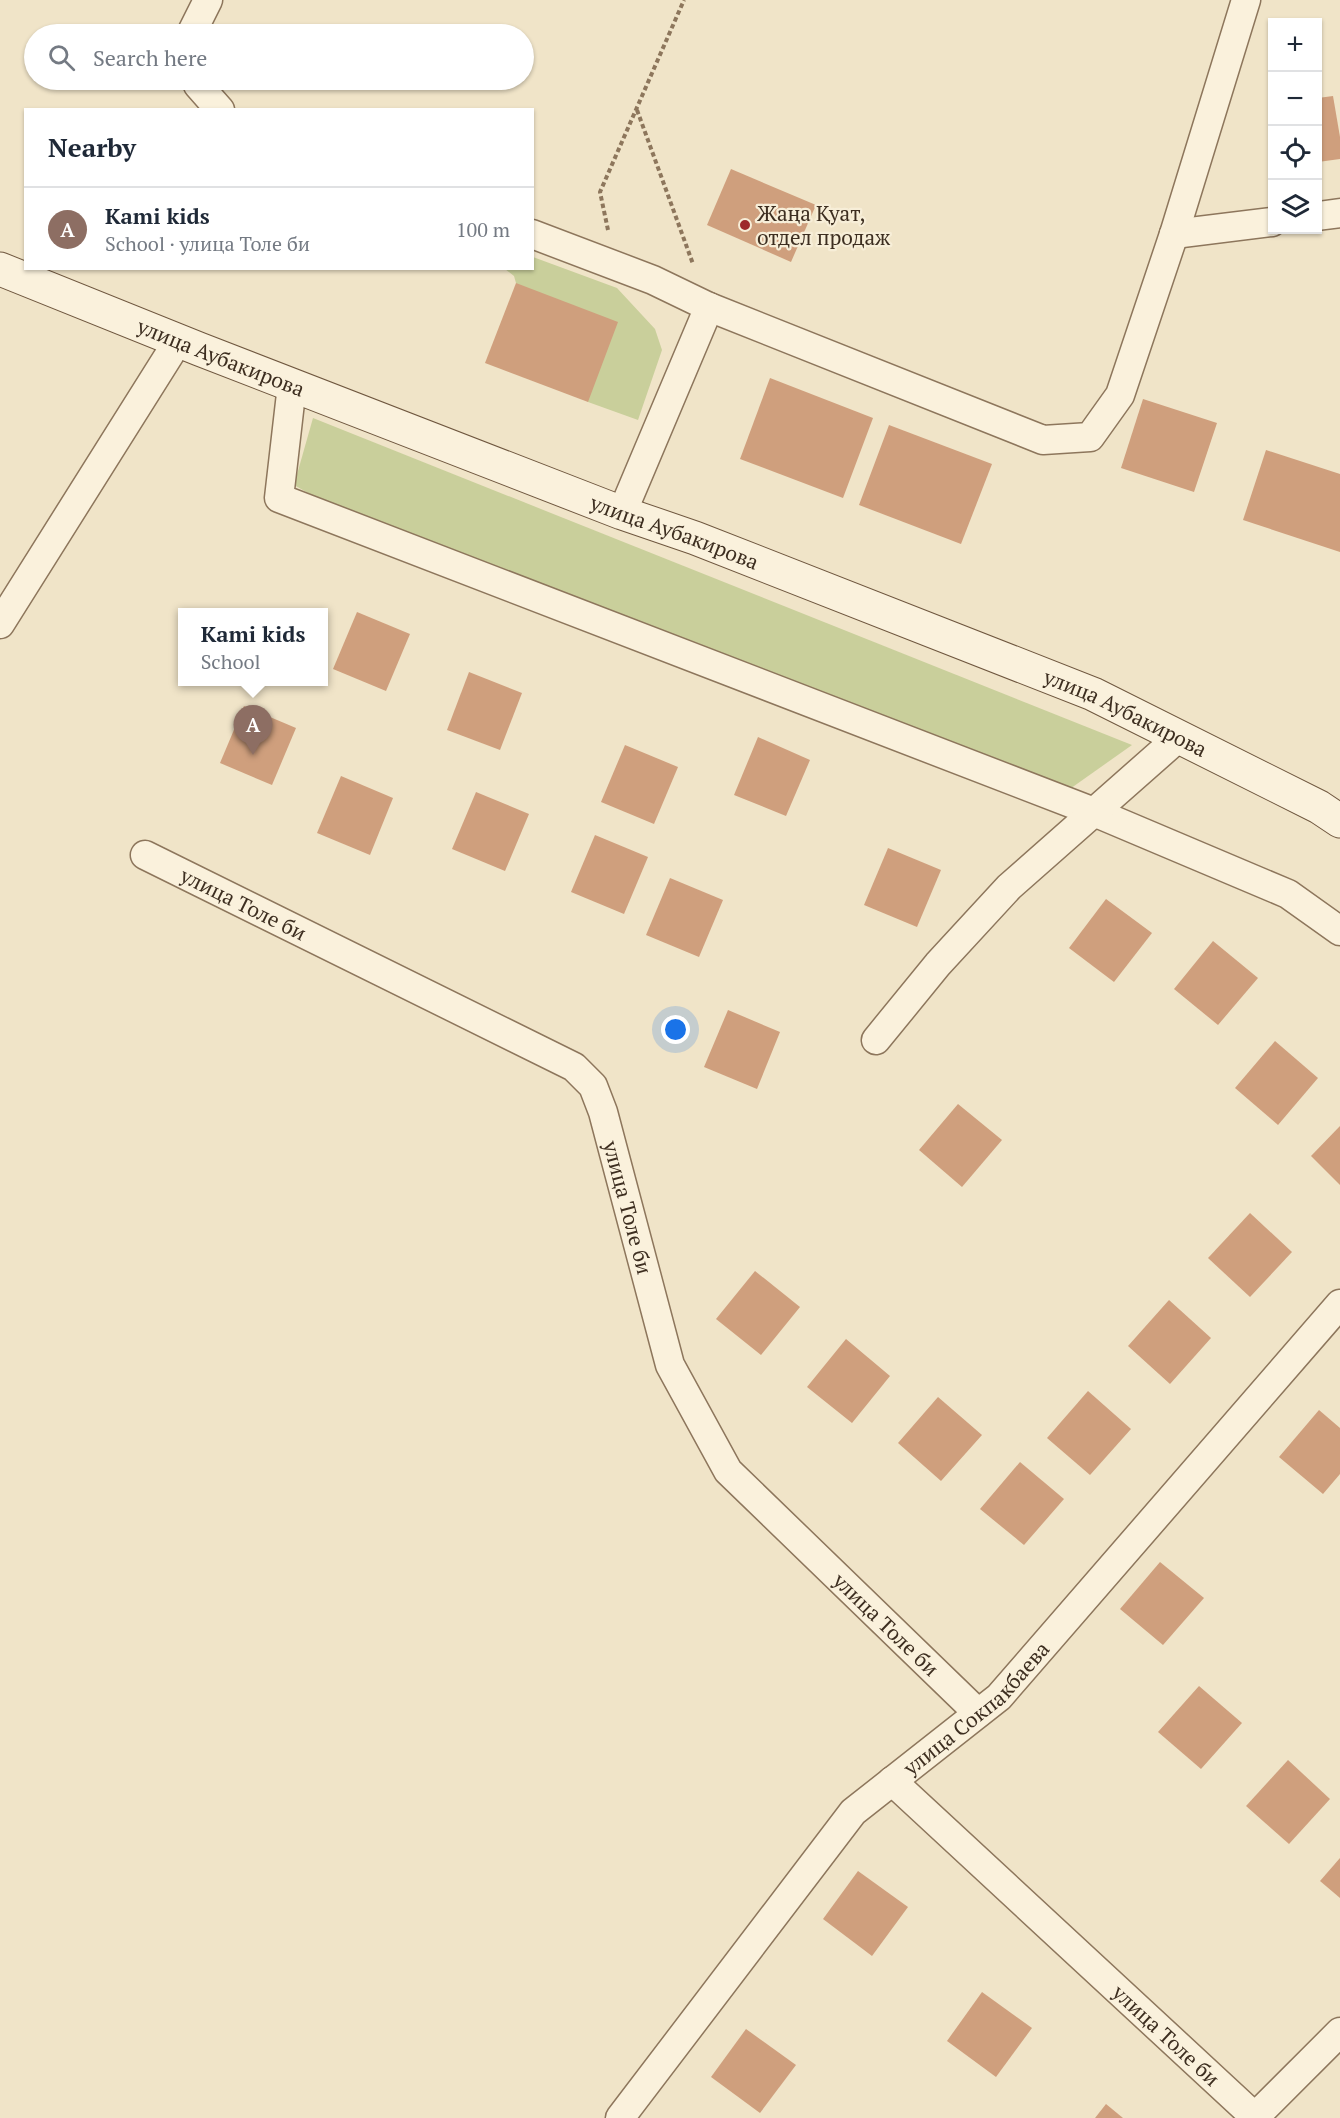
<!DOCTYPE html>
<html lang="en">
<head>
<meta charset="utf-8">
<style>
	:root { --surface:#fff; --page:#f6f6f7; --text:#1f2937; --muted:#747a83; --line:#e0e1e3; --accent:#2563eb }
	body { margin:0; font-family:"PT Serif",serif; background:var(--page); color:var(--text) }
	.controls { position:absolute; right:18px; top:18px; display:grid; overflow:hidden; border-radius:0px; box-shadow:0 2px 4px #0004 }
	.controls button { width:54px; height:54px; display:grid; place-items:center; padding:0; border:0; border-bottom:2px solid var(--line); background:var(--surface); color:var(--text); font:30px sans-serif }
	.you { position:absolute; left:676px; top:1030px; width:21px; height:21px; margin:-15px; border:4px solid #fff; border-radius:50%; background:#1a73e8; box-shadow:0 0 0 9px #1a73e833 }
	.badge { display:grid; place-items:center; width:39px; height:39px; border-radius:50%; background:var(--accent); color:#fff; font-size:20px; font-weight:700 }
	.pin { position:absolute; translate:-50% -50px; filter:drop-shadow(0 2px 3px #0008) }
	.pin::after { content:''; position:absolute; top:32px; width:21px; height:18px; background:inherit; clip-path:polygon(0 0,100% 0,50% 100%) }
	.popup { position:absolute; left:178px; top:608px; width:150px; height:78px; box-sizing:border-box; display:grid; place-content:center; border-radius:0px; background:var(--surface); filter:drop-shadow(0 2px 4px #0005); font-size:20px; white-space:nowrap; color:var(--muted) }
	.popup b { font-size:22px; color:var(--text) }
	.popup::after { content:''; position:absolute; left:50%; top:100%; margin-left:-12px; border:12px solid transparent; border-top-color:var(--surface) }
	.list { margin:0; padding:0; list-style:none }
	h2 { display:flex; justify-content:space-between; align-items:center; height:78px; margin:0; padding:0 24px; font-size:26px }
	h2 small { font-size:20px; font-weight:400; color:var(--muted) }
	.list li { display:grid; grid-template-columns:39px 1fr auto; gap:18px; align-items:center; box-sizing:border-box; height:84px; padding:0 24px; border-top:2px solid var(--line) }
	.list b { display:block; font-size:22px; white-space:nowrap }
	.list p { margin:0; font-size:20px; white-space:nowrap; color:var(--muted) }
	.list em { font-size:20px; font-style:normal; color:var(--muted) }
	.icon { flex:none; width:33px; height:33px; fill:none; stroke:currentColor; stroke-width:2; stroke-linecap:round; stroke-linejoin:round }
	.map { position:relative; flex:none; width:1340px; height:2118px; overflow:hidden }
	.search { position:absolute; background:var(--surface); box-shadow:0 2px 4px #0004; left:24px; top:24px; width:510px; height:66px; display:flex; align-items:center; gap:15px; box-sizing:border-box; padding:0 21px; border-radius:33px; color:var(--muted); font-size:22px }
	.panel { position:absolute; background:var(--surface); box-shadow:0 2px 4px #0004; left:24px; top:108px; width:510px; height:162px; border-radius:0px }
	.map>svg:first-child { display:block }
</style>
</head>
<body>
<div class="map">
<svg width="1340" height="2118" viewBox="0 0 1340 2118">
	<rect width="100%" height="100%" fill="#f0e4c8"/>
	<!-- green -->
	<g fill="#c9cf9b">
		<path d="M533 257 617 288 655 329 662 350 638 420 588 402 516 283 514 276 505 269 532 268Z"/>
		<path d="M313 418 1132 745 1067 791 324 502 294 485Z"/>
	</g>
	<!-- building -->
	<g fill="#cf9f7d">
		<path d="M1333 96 1340 137V159L1318 162V98Z"/>
		<path d="M731 169 816 205 791 262 707 225Z"/>
		<path d="M516 283 618 322 588 402 485 363Z"/>
		<path d="M770 378 873 418 843 498 740 459Z"/>
		<path d="M1143 399 1217 423 1194 492 1121 468Z"/>
		<path d="M889 425 992 464 961 544 859 505Z"/>
		<path d="M1266 450 1340 474V552L1243 520Z"/>
		<path d="M357 612 410 634 386 691 333 669Z"/>
		<path d="M469 672 522 693 500 750 447 730Z"/>
		<path d="M244 706 296 728 272 785 220 763Z"/>
		<path d="M758 737 810 760 786 816 734 795Z"/>
		<path d="M625 745 678 767 654 824 601 802Z"/>
		<path d="M341 776 393 798 370 855 317 833Z"/>
		<path d="M476 792 529 814 505 871 452 849Z"/>
		<path d="M595 835 648 857 624 914 571 892Z"/>
		<path d="M888 848 941 870 917 927 864 905Z"/>
		<path d="M670 878 723 900 699 957 646 935Z"/>
		<path d="M1106 899 1152 933 1114 982 1069 948Z"/>
		<path d="M1213 941 1258 978 1218 1025 1174 989Z"/>
		<path d="M728 1010 780 1032 757 1089 704 1067Z"/>
		<path d="M1275 1041 1318 1078 1278 1125 1235 1088Z"/>
		<path d="M958 1104 1002 1140 962 1187 919 1150Z"/>
		<path d="M1340 1126V1185L1311 1156Z"/>
		<path d="M1250 1213 1292 1252 1250 1297 1208 1258Z"/>
		<path d="M755 1271 800 1307 761 1355 716 1319Z"/>
		<path d="M1169 1300 1211 1338 1170 1384 1128 1346Z"/>
		<path d="M846 1339 890 1376 852 1423 807 1387Z"/>
		<path d="M1088 1391 1131 1429 1090 1475 1047 1438Z"/>
		<path d="M938 1397 982 1435 941 1481 898 1443Z"/>
		<path d="M1319 1410 1340 1428V1474L1323 1494 1279 1457Z"/>
		<path d="M1020 1462 1064 1499 1024 1545 980 1509Z"/>
		<path d="M1160 1562 1204 1598 1163 1645 1120 1609Z"/>
		<path d="M1199 1686 1242 1723 1201 1769 1158 1732Z"/>
		<path d="M1288 1760 1330 1799 1289 1844 1246 1806Z"/>
		<path d="M1340 1858V1898L1320 1881Z"/>
		<path d="M858 1871 908 1907 872 1956 823 1919Z"/>
		<path d="M982 1992 1032 2028 996 2077 947 2041Z"/>
		<path d="M746 2029 796 2065 760 2113 711 2077Z"/>
		<path d="M1106 2104 1123 2118H1095Z"/>
	</g>
	<g fill="none" stroke-linecap="round" stroke-linejoin="round">
		<!-- street casing -->
		<g stroke="#8d765c" stroke-width="31">
			<g id="street">
				<path d="M191 34 208 0"/>
				<path d="M196 80 198 85 220 110"/>
				<path d="M1318 216 1340 213"/>
				<path d="M532 234 653 280 709 307 1043 440 1090 437 1120 395 1174 234 1246 0"/>
				<path d="M1174 234 1272 222"/>
				<path d="M292 385 279 498 1094 812 1288 894 1340 931"/>
				<path d="M622 513 709 307"/>
				<path d="M0 624 178 341"/>
				<path id="s1" d="M145 855 574 1067 593 1086 603 1112 670 1365 728 1471 978 1713"/>
				<path d="M876 1040 938 964 1009 887 1179 737"/>
				<path id="s2" d="M892 1781 1256 2118"/>
				<path id="s3" d="M620 2118 853 1812 999 1697 1340 1304"/>
				<path d="M1254 2118 1340 2032"/>
			</g>
		</g>
		<!-- secondary casing -->
		<g stroke="#6f573f" stroke-width="35">
			<g id="secondary">
				<path id="s4" d="M0 269 199 349 622 513 695 538 1093 694 1319 807 1340 821"/>
			</g>
		</g>
		<!-- path -->
		<g stroke="#8d765c" stroke-width="4" stroke-dasharray="4.5 3" stroke-linecap="butt">
			<path d="M637 110 693 264"/>
			<path d="M608 230 600 192 684 0"/>
		</g>
		<!-- street -->
		<use href="#street" stroke="#faf1dc" stroke-width="28"/>
		<!-- secondary -->
		<use href="#secondary" stroke="#faf1dc" stroke-width="33"/>
	</g>
	<!-- markers -->
	<circle fill="#9e2a2b" stroke="#f7eed8" stroke-width="2" cx="745" cy="225" r="6"/>
	<g text-anchor="middle" dominant-baseline="central" stroke-width="4.5" stroke-linejoin="round" paint-order="stroke">
		<!-- poi labels -->
		<g font-size="21" fill="#3d2e20" stroke="#f7eed8" text-anchor="start">
			<text x="757" y="213">Жаңа Қуат,<tspan x="757" dy="24">отдел продаж</tspan></text>
		</g>
		<!-- street labels -->
		<g font-size="21" fill="#3d2e20" stroke="#f7eed8">
			<text stroke="none"><textPath href="#s4" startOffset="238">улица Аубакирова</textPath></text>
			<text stroke="none"><textPath href="#s4" startOffset="724">улица Аубакирова</textPath></text>
			<text stroke="none"><textPath href="#s4" startOffset="1210">улица Аубакирова</textPath></text>
			<text stroke="none"><textPath href="#s1" startOffset="110">улица Толе би</textPath></text>
			<text stroke="none"><textPath href="#s1" startOffset="632">улица Толе би</textPath></text>
			<text stroke="none"><textPath href="#s1" startOffset="1136">улица Толе би</textPath></text>
			<text stroke="none"><textPath href="#s3" startOffset="546">улица Сокпакбаева</textPath></text>
			<text stroke="none"><textPath href="#s2" startOffset="374">улица Толе би</textPath></text>
		</g>
	</g>
</svg>
<div class="controls">
<button>+</button>
<button>−</button>
<button><svg class="icon" aria-label="locate" viewBox="0 0 24 24"><circle cx="12" cy="12" r="6"/><path d="M12 2v4M12 18v4M2 12h4M18 12h4"/></svg></button>
<button><svg class="icon" aria-label="layers" viewBox="0 0 24 24"><path d="M12 4l9 5-9 5-9-5zM3 14l9 5 9-5"/></svg></button>
</div>
<div class="you"></div>
<div class="pin badge" style="left:253px;top:755px;background:#8d6e63">A</div>
<div class="popup"><b>Kami kids</b>School</div>
<div class="search"><svg class="icon" aria-label="search" viewBox="0 0 24 24"><circle cx="10" cy="10" r="6"/><path d="M15 15l6 6"/></svg>Search here</div>
<section class="panel">
<h2>Nearby<small></small></h2>
<ul class="list">
<li><span class="badge" style="background:#8d6e63">A</span><div><b>Kami kids</b><p>School · улица Толе би</p></div><em>100 m</em></li>
</ul>
</section>
</div>
</body>
</html>
